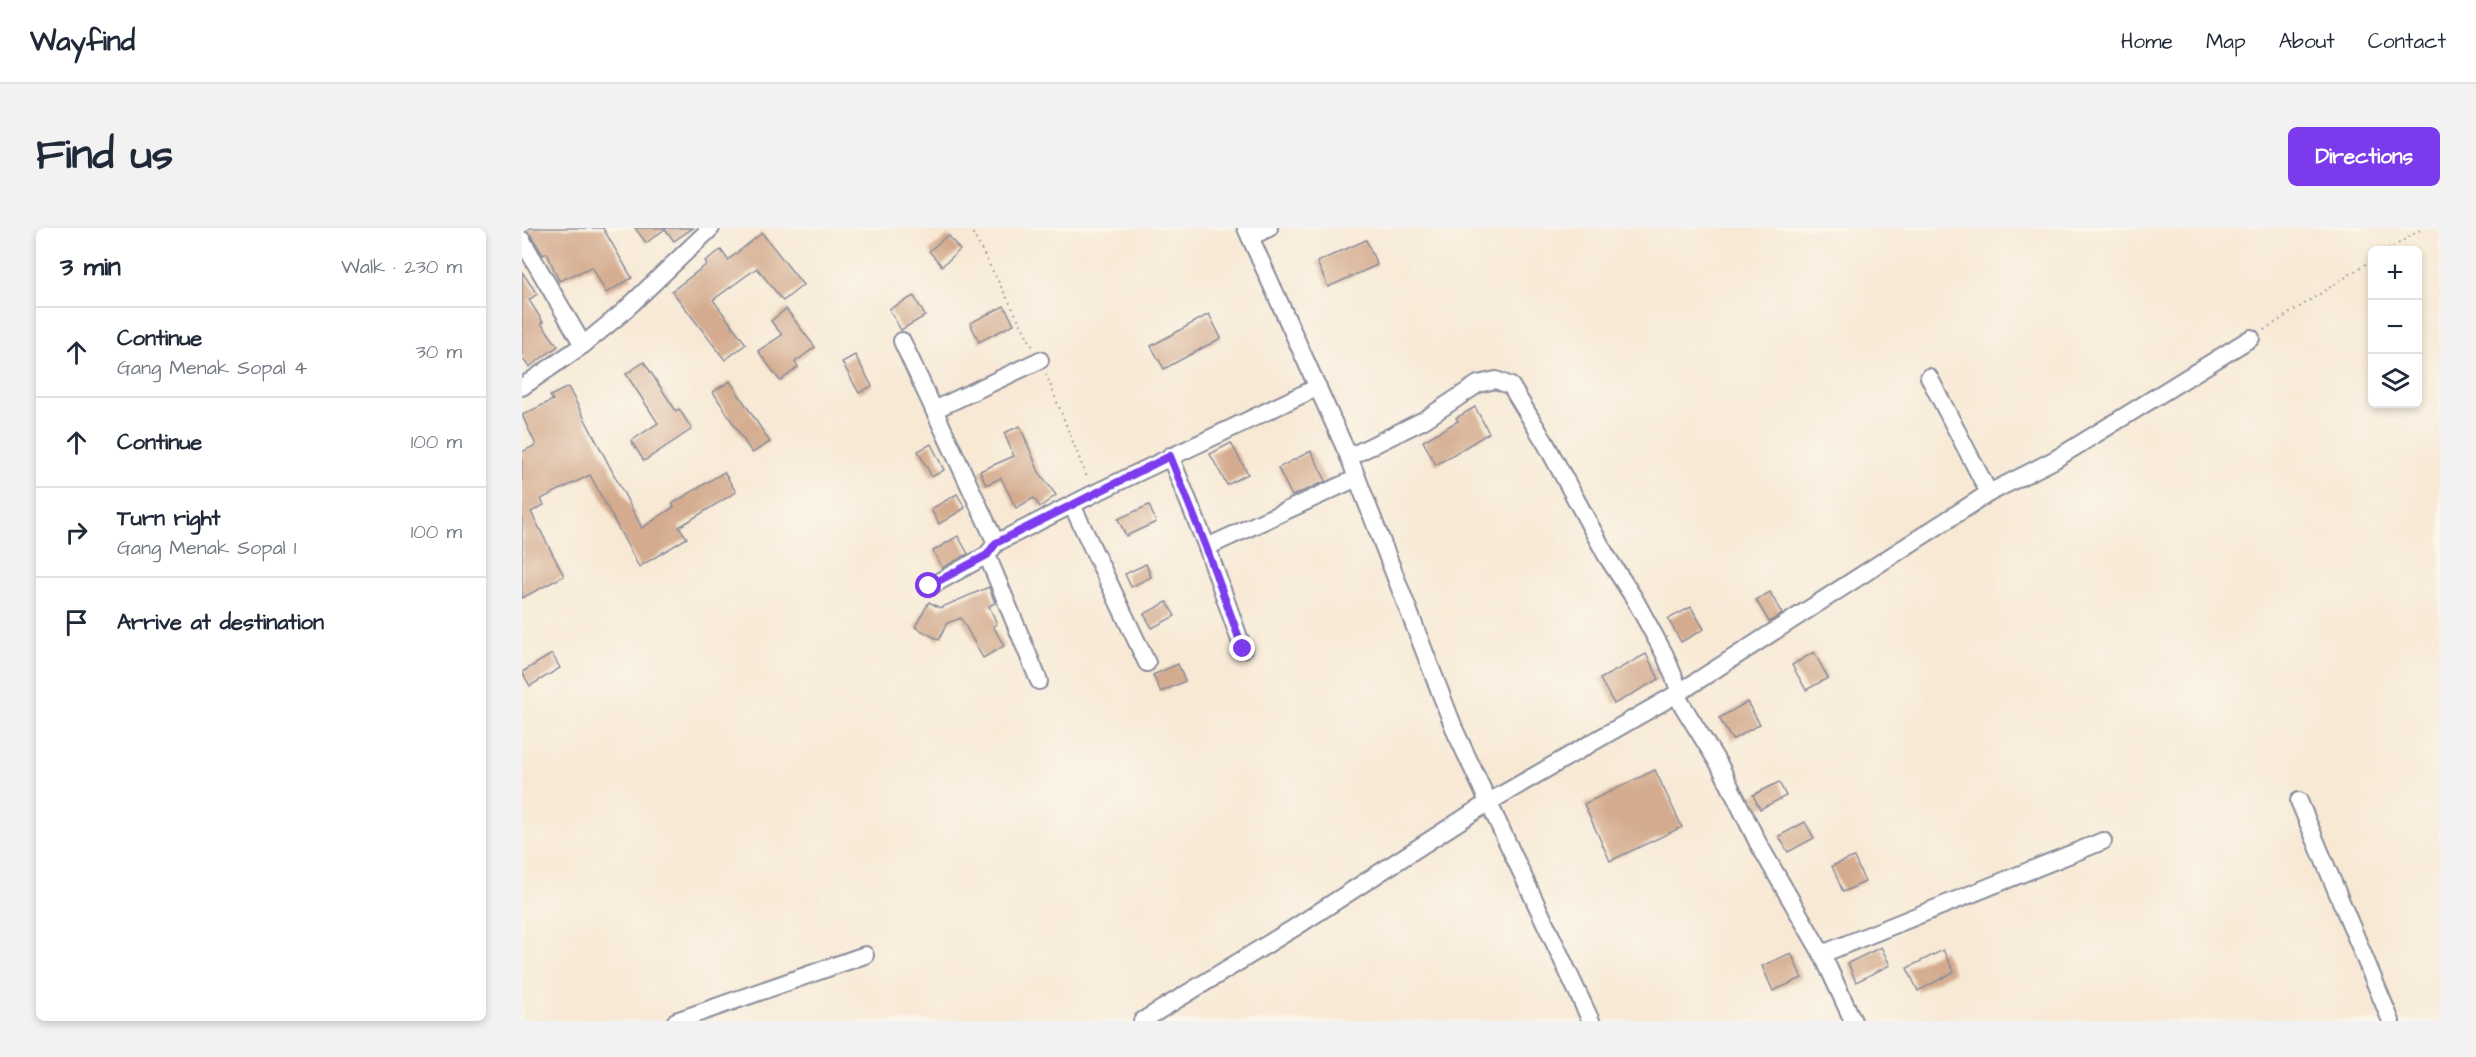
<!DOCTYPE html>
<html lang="en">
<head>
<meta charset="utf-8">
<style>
	:root { --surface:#fff; --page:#f2f2f3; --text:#1f2937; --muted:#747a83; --line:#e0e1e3; --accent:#7c3aed }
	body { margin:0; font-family:"Architects Daughter",sans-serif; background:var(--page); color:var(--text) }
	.controls { position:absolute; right:18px; top:18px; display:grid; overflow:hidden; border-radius:9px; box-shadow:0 3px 9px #0003 }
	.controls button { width:54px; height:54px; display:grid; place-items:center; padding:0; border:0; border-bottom:2px solid var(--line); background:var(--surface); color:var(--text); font:30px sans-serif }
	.stop { position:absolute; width:18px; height:18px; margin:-14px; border:4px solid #7c3aed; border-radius:50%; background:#fff }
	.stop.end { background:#7c3aed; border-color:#fff; box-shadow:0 2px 6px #0008 }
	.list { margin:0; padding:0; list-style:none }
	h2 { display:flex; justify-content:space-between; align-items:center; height:78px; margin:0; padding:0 24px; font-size:26px }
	h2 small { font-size:20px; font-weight:400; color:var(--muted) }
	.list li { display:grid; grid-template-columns:39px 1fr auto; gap:18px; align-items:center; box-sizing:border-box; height:90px; padding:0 24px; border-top:2px solid var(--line) }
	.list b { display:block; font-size:22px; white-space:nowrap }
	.list p { margin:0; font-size:20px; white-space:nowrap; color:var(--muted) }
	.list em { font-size:20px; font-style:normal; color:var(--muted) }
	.icon { flex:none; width:33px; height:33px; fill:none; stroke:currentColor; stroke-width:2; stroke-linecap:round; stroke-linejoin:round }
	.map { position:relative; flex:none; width:1918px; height:793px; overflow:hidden; border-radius:9px }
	header { display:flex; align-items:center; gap:36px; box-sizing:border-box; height:84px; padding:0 30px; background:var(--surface); border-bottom:2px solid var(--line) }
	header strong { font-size:28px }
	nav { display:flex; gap:33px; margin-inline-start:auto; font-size:21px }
	.intro { display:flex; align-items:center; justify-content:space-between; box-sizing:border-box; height:144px; padding:0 36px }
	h1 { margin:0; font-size:42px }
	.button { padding:15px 27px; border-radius:9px; background:var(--accent); color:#fff; font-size:21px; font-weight:700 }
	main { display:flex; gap:36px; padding:0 36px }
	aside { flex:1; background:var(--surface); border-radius:9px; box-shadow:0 3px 9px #0003 }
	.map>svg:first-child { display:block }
</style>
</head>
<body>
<header>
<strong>Wayfind</strong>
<nav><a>Home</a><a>Map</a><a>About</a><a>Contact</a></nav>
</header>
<div class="intro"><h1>Find us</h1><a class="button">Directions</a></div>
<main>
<aside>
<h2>3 min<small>Walk · 230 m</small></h2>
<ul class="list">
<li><svg class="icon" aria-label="ahead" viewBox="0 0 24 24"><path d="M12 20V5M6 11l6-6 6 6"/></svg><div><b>Continue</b><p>Gang Menak Sopal 4</p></div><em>30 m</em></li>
<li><svg class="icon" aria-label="ahead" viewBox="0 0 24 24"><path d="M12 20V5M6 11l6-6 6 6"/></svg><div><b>Continue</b></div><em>100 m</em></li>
<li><svg class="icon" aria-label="right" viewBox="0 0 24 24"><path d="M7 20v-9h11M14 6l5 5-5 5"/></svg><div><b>Turn right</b><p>Gang Menak Sopal 1</p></div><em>100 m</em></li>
<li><svg class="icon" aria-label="arrive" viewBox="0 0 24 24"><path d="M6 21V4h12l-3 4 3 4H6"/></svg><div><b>Arrive at destination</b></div></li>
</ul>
</aside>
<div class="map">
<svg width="1918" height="793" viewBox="0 0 1918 793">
	<rect width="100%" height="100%" fill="#fbf7ec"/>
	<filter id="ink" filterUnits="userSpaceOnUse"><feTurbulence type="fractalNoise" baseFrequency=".0167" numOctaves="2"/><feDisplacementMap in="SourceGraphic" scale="12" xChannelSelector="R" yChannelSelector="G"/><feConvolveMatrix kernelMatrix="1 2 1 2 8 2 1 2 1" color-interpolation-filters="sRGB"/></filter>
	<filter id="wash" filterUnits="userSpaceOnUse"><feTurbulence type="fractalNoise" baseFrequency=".008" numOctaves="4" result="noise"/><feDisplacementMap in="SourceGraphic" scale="24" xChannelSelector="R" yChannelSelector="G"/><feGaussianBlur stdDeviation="1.35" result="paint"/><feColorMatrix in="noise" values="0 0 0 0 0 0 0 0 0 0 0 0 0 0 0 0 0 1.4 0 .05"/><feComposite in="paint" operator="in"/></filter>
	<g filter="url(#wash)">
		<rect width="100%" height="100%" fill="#f8e9d5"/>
		<g id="blocks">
			<!-- building -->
			<g fill="#d4ab8e">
				<path d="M0 0H81L110 50 84 65 70 39 37 53 25 25 21 27 9 7Z"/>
				<path d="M113 0H171L152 13 143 1 124 15Z"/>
				<path d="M240 5 281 57 261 73 235 40 191 72 224 116 203 132 150 63 185 36 183 33 199 22 206 32Z"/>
				<path d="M426 7 438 22 420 38 407 23Z"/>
				<path d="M844 12 855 37 806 59 795 34Z"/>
				<path d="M0 44 15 66 7 72 21 94 19 95 36 118 7 139 0 130Z"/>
				<path d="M392 68 403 88 379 102 367 81Z"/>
				<path d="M482 78 492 96 457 114 448 95Z"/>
				<path d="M264 81 293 119 273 134 276 139 258 153 236 123 260 107 249 93Z"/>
				<path d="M687 86 699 110 642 141 629 118Z"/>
				<path d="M333 127 350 158 337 165 320 134Z"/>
				<path d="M122 134 154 183 157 181 170 201 122 233 109 213 136 195 104 146Z"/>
				<path d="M208 153 248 214 230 225 191 164Z"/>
				<path d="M46 159 120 300 152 279 150 276 202 244 214 264 157 299 165 310 117 339 68 247 19 271 22 277 9 284 42 348 0 370V224L14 217 0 187 31 172 28 168Z"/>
				<path d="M953 179 967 205 914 237 901 213 936 193 934 190Z"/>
				<path d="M498 198 517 244 534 267 518 279 512 270 494 280 479 250 464 257 458 243 492 228 482 205Z"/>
				<path d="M709 215 726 246 705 257 688 226Z"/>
				<path d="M409 216 422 242 410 249 396 223Z"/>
				<path d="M789 223 804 253 770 268 756 240Z"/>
				<path d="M435 266 443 280 417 296 409 281Z"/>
				<path d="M627 277 634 294 604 308 596 291Z"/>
				<path d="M436 308 446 326 420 340 411 323Z"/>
				<path d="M624 336 629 349 609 359 603 346Z"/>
				<path d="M467 359 473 375 467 378 475 396 471 398 482 418 461 430 439 390 425 395 417 412 393 399 407 374 418 380Z"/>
				<path d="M1248 364 1260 386 1247 394 1234 372Z"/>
				<path d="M645 374 653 388 630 400 622 386Z"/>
				<path d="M1169 379 1182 401 1159 414 1146 391Z"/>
				<path d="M1292 424 1306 450 1284 462 1270 437Z"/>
				<path d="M30 426 38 440 8 458 0 444Z"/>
				<path d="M1124 426 1137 451 1092 476 1078 451Z"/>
				<path d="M656 436 663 453 639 464 631 447Z"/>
				<path d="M1225 474 1238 496 1210 512 1197 490Z"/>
				<path d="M1133 542 1160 599 1088 633 1062 576Z"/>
				<path d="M1257 554 1264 568 1238 581 1231 567Z"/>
				<path d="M1283 594 1292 610 1266 624 1257 608Z"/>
				<path d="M1332 629 1343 654 1321 664 1310 638Z"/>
				<path d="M1359 719 1368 737 1334 754 1326 735Z"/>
				<path d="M1421 722 1432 744 1396 763 1385 740Z"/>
				<path d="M1269 725 1280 750 1251 763 1240 738Z"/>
			</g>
		</g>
	</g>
	<g filter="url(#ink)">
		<use href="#blocks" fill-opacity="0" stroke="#8a8c9a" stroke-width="1.5"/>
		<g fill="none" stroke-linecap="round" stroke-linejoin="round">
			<!-- minor casing -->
			<g stroke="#8a8c9a" stroke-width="20">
				<g id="minor">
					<path d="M724 0 827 229 934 505 1069 793"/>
					<path d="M728 9 747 0"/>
					<path d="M0 12 61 117"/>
					<path d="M380 113 474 315 571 266 796 159"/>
					<path d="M1407 149 1467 265"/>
					<path d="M0 159 61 117 100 85 189 0"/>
					<path d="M412 182 518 132"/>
					<path d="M648 228 685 319 721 421"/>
					<path d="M827 229 902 192 956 156 974 152 989 158 1024 216 1084 327 1112 370 1143 427 1158 464"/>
					<path d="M550 277 625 435"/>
					<path d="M685 319 835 250"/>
					<path d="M465 327 517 453"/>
					<path d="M407 359 465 327 472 318"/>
					<path d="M1154 467 1198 538 1236 615 1300 726 1331 793"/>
					<path d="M1777 573 1869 793"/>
					<path d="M1300 726 1581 613"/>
					<path d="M154 793 343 727"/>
					<path d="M620 793 772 700 967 574 1158 464 1467 265 1532 232 1729 110"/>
				</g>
			</g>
			<!-- path -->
			<g stroke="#8a8c9a" stroke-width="2" stroke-dasharray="1.5 4.5" stroke-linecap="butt">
				<path d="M448 0 511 119"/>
				<path d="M1866 22 1901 0"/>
				<path d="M1742 102 1850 32"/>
				<path d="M524 146 566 252"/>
			</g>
			<!-- minor -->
			<use href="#minor" stroke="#fff" stroke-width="16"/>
		</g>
	</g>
	<g fill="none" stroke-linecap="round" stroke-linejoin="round" filter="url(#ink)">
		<!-- route -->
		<path stroke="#7c3aed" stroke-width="8" d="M407 358 465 327 474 315 648 228 684 319 721 421"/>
	</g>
</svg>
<div class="controls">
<button>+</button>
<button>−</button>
<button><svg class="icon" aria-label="layers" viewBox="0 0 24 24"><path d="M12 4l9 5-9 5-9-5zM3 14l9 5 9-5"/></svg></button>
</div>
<div class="stop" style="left:407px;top:358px"></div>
<div class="stop end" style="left:721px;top:421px"></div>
</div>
</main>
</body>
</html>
